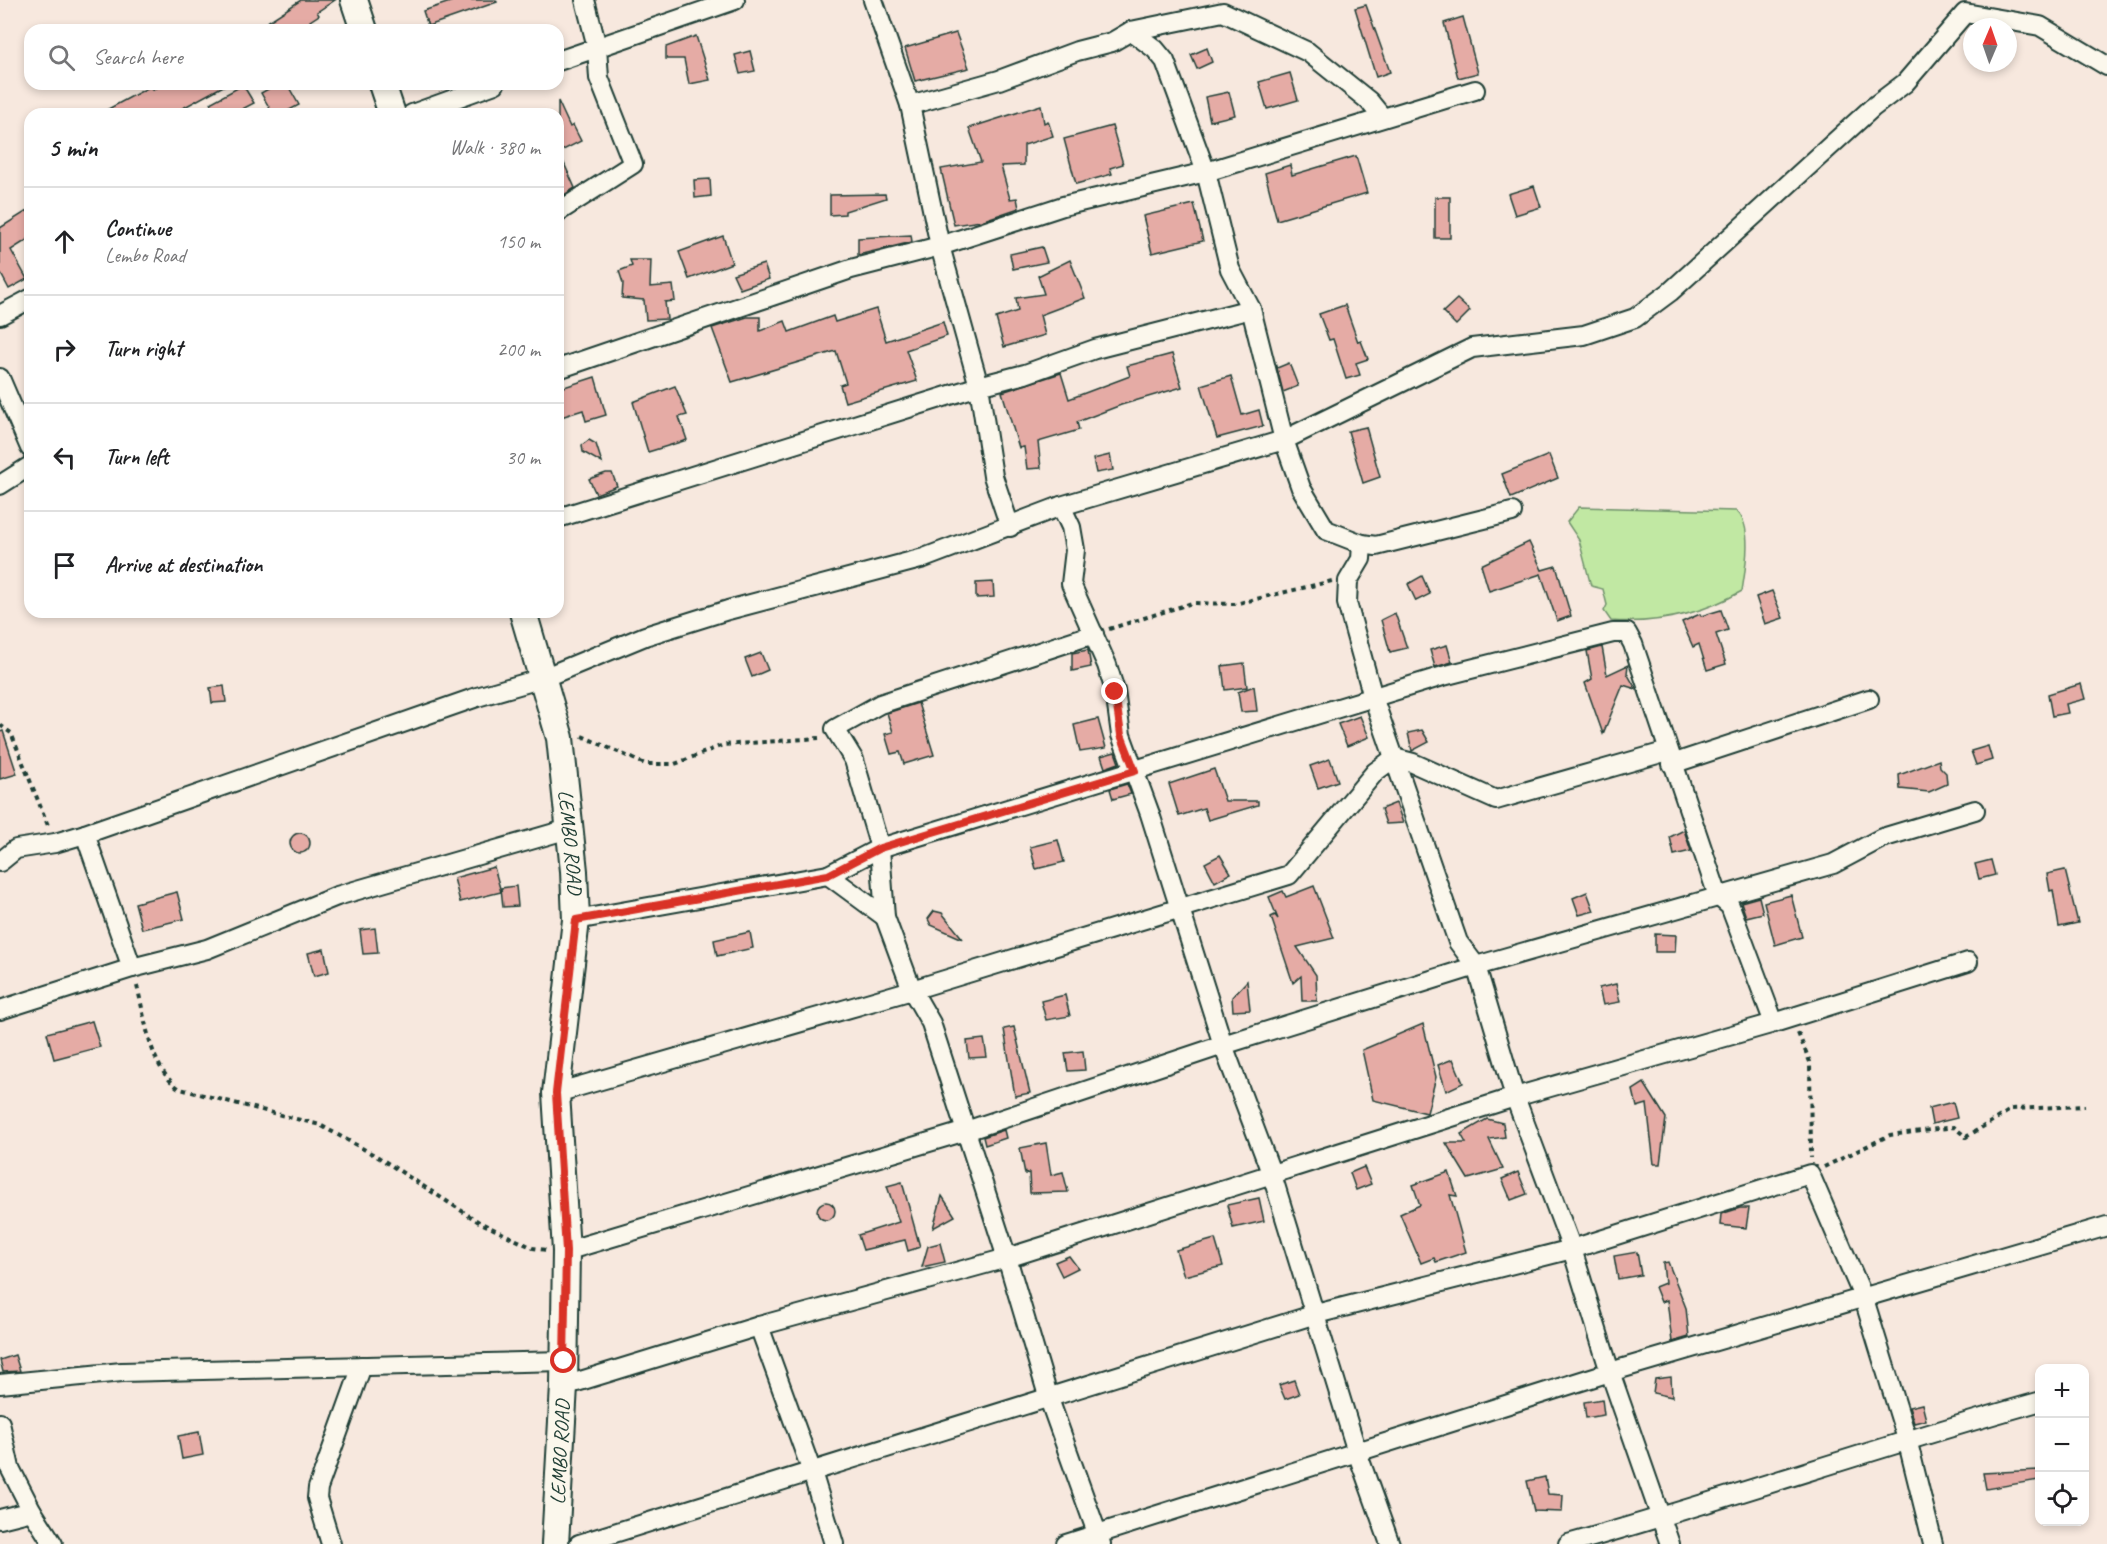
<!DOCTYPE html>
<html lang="en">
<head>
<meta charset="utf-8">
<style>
	:root { --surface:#fff; --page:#f2f2f2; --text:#202124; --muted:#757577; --line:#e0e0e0 }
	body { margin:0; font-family:Caveat,sans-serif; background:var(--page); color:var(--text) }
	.controls { position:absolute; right:18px; bottom:18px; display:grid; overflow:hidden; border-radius:12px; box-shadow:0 3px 9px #0003 }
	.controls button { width:54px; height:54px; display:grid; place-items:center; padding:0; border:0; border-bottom:2px solid var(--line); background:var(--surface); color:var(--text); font:30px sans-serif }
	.compass { position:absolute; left:1963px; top:18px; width:54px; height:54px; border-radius:50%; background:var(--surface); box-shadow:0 3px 9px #0003; rotate:2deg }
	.stop { position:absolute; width:18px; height:18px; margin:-14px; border:4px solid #d93025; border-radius:50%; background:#fff }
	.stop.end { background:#d93025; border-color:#fff; box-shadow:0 2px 6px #0008 }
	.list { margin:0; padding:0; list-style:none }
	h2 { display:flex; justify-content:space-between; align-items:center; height:78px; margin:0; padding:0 24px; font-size:26px }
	h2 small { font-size:20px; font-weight:400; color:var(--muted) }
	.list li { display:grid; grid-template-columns:39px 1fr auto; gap:18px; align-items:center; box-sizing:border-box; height:108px; padding:0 24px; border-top:2px solid var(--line) }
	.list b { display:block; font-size:22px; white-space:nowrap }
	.list p { margin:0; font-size:20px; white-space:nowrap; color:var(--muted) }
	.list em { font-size:20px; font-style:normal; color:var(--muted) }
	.icon { flex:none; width:33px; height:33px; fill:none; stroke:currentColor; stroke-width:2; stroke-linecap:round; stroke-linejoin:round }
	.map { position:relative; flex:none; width:2107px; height:1544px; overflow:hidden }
	.search { position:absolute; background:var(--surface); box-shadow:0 3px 9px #0003; left:24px; top:24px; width:540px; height:66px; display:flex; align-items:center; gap:15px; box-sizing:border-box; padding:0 21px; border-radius:18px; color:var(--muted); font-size:22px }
	.panel { position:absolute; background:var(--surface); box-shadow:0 3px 9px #0003; left:24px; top:108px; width:540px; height:510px; border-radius:18px }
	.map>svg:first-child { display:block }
</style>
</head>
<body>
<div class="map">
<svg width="2107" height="1544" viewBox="0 0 2107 1544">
	<rect width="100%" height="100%" fill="#f7e8de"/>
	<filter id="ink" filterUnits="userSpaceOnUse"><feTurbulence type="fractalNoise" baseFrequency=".0167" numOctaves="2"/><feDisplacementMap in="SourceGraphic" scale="12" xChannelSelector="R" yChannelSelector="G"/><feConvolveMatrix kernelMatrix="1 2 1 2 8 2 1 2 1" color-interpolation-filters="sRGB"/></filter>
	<g filter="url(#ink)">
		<!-- green -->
		<path fill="#c1e8a3" stroke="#70926c" stroke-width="1.5" d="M1579 507 1736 511C1754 524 1745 572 1742 591 1702 614 1657 624 1611 621L1604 611 1607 605 1603 589 1591 586 1579 540 1567 522Z"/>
		<!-- building -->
		<g fill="#e5aba5" stroke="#1f3d34" stroke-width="1.5">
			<path d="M301 0H335L317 12 319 15 310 21 315 30H255Z"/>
			<path d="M456 0H496L497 2 428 26 423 11Z"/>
			<path d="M1366 5 1390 72 1376 77 1355 8Z"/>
			<path d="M1463 17 1478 73 1458 78 1444 23Z"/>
			<path d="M956 33 969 68 915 81 905 48Z"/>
			<path d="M696 36 710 80 689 84 684 59H666V47Z"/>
			<path d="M1207 48 1212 62 1197 69 1191 55Z"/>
			<path d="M750 51 755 71 740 74 735 55Z"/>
			<path d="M1290 73 1298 100 1267 109 1259 82Z"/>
			<path d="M164 84H227L172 114H99L151 86 153 90Z"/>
			<path d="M277 84H287L299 105 282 114H273L261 93Z"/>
			<path d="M243 85 254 103 233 114H216L210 103Z"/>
			<path d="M1229 92 1235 115 1210 121 1205 97Z"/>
			<path d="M558 101 570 127 573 125 581 141 559 152 575 188 558 199Z"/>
			<path d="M1041 105 1044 123 1048 121 1053 136 1024 145V165L1001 166 1010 199 1017 198 1019 208 981 221 954 225 941 169 981 162 969 128Z"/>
			<path d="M1112 126 1123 164 1110 168 1112 174 1076 184 1064 139Z"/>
			<path d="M1356 156 1367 193 1277 220 1265 173 1290 165 1292 175Z"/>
			<path d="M710 179 711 196 695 198 694 180Z"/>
			<path d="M1534 186 1541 207 1515 215 1508 194Z"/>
			<path d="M885 194 886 198 845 211V214L830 215V195Z"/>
			<rect x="1435" y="197" width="15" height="41"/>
			<path d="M1194 204 1203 241 1152 253 1143 216Z"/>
			<path d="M30 209V238L11 250 27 279 9 289 0 272V228Z"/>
			<path d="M911 235 912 242 858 255V238Z"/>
			<path d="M723 236 732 263 689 279 679 252Z"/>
			<path d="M1042 247 1047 262 1013 269 1010 254Z"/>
			<path d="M630 260H651L650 287 673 285 675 301 665 302 667 319 646 320 644 300 622 298 623 283 619 271 632 266Z"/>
			<path d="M1070 260 1085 298 1040 315 1045 335 1004 347 996 318 1018 311 1016 298 1044 294 1038 276Z"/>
			<path d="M764 264 769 279 740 289 733 274Z"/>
			<path d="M1457 299 1470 311 1456 325 1443 312Z"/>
			<path d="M1345 305 1358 342 1361 341 1368 359 1356 363 1360 375 1346 379 1333 339 1329 340 1319 314Z"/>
			<path d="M876 309 886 341 943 322 947 336 906 350 917 381 845 402 840 385 846 383 836 351 732 382 712 328 747 317H760V331L785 321 789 332 833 316 835 322Z"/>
			<path d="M1172 354 1182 387 1121 405 1077 422 1079 430 1038 442 1041 468 1027 469 1024 447 1019 448 1002 392 1061 373 1069 399 1130 376 1127 366Z"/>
			<path d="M1289 363 1298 386 1283 392 1277 368Z"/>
			<path d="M1231 376 1242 415 1259 410 1263 426 1217 438 1201 385Z"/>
			<path d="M595 377 606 415 586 421 583 410 558 418V389Z"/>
			<path d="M675 386 687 415 679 417 687 440 648 452 633 402Z"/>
			<path d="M1366 427 1380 477 1363 483 1348 431Z"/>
			<path d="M589 440 596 444 602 463 583 452 582 445Z"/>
			<path d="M1110 455 1113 470 1096 473 1093 459Z"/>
			<path d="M1549 455 1558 478 1511 498 1502 474Z"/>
			<path d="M606 473H612L617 486 596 494 589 479Z"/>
			<path d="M1529 542 1542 570 1556 566 1571 616 1557 621 1541 574 1489 591 1481 565Z"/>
			<path d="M1422 576 1430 594 1416 601 1408 584Z"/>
			<path d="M993 582 994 597 976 598V583Z"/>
			<path d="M1772 591 1783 618 1765 624 1756 597Z"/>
			<path d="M1721 610 1728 630 1716 634 1726 664 1707 670 1699 644 1693 647 1682 622 1700 614 1701 616Z"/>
			<path d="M1395 613 1407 648 1390 652 1381 620Z"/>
			<path d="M1447 645 1452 662 1435 667 1430 650Z"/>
			<path d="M1602 647 1607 675 1628 665 1627 673 1636 689 1623 685 1603 734 1585 683 1592 679 1587 651Z"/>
			<path d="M1088 650 1091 667 1072 671V653Z"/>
			<path d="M761 653 768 670 752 677 745 659Z"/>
			<path d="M1244 663 1247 687 1225 690 1222 666Z"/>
			<path d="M2081 684 2085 699 2066 704 2068 713 2052 716 2048 694Z"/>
			<path d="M224 686 226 702 212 703 210 688Z"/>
			<path d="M1254 686 1257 711 1241 712 1238 692Z"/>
			<path d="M918 703 934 755 904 764 900 752 891 754 885 734 893 732 887 713Z"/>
			<path d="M1360 716 1369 737 1347 746 1338 724Z"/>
			<path d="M1098 719 1106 748 1080 752 1074 725Z"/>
			<path d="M1422 730 1429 742 1412 751 1408 733Z"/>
			<path d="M3 731 17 774 0 779V732Z"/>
			<path d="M1988 746 1992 760 1976 765 1971 751Z"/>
			<path d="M1115 752 1119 763 1105 768 1101 756Z"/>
			<path d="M1330 759 1338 781 1318 788 1310 766Z"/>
			<path d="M1939 760 1940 767 1946 773 1947 784 1929 792 1900 789 1899 775Z"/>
			<path d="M1214 769 1225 801H1258V805L1208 820 1204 808 1179 816 1169 784Z"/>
			<path d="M1127 784 1131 794 1113 799 1110 789Z"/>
			<path d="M1396 803 1403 823 1386 824 1381 809Z"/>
			<path d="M1684 830 1691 851 1674 855 1670 837Z"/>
			<circle cx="300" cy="843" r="10"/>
			<path d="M1058 840 1064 862 1036 869 1030 847Z"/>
			<path d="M1220 855 1231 873 1215 882 1205 863Z"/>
			<path d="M1991 860 1995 875 1979 879 1975 864Z"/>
			<path d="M494 867 501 892 460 902 454 878Z"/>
			<path d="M2065 870 2078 923 2059 927 2053 890 2050 891 2047 874Z"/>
			<path d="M516 886 518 906 503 907 501 888Z"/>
			<path d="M1314 886 1334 938 1297 947 1316 975 1317 1001H1302L1301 976 1293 983 1271 917 1275 915 1278 919 1269 897 1283 891 1286 897Z"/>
			<path d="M177 892 184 919 142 929 135 903Z"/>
			<path d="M1587 892 1594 911 1579 915 1573 898Z"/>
			<path d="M1791 895 1802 937 1775 945 1764 902Z"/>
			<path d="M1759 897 1763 913 1746 917 1741 902Z"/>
			<path d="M934 911 942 913 963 939 931 925 928 919Z"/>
			<path d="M375 928 378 953 363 954 360 930Z"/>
			<path d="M750 932 753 948 717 956 714 940Z"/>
			<path d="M1655 934 1676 935 1675 952H1655Z"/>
			<path d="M324 949 329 972 314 976 308 953Z"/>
			<path d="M1247 981 1250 1010 1233 1011 1232 997Z"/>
			<path d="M1616 984 1620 1002 1603 1005 1599 988Z"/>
			<path d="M1065 995 1070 1016 1046 1020 1041 1001Z"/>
			<path d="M92 1021 100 1047 54 1059 47 1033Z"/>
			<path d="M1423 1024 1436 1077 1427 1113 1373 1100 1362 1050Z"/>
			<path d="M1014 1027 1030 1093 1015 1096 1004 1029Z"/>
			<path d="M984 1039 987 1057 969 1058 967 1041Z"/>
			<path d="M1083 1051 1085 1070 1068 1071 1065 1053Z"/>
			<path d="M1453 1059 1463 1083 1446 1091 1438 1065Z"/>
			<path d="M1644 1083 1666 1118 1660 1164H1654L1647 1104 1637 1107 1633 1090Z"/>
			<path d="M1953 1102 1957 1118 1932 1124 1929 1108Z"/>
			<path d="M1487 1119 1503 1123 1505 1137 1489 1139 1503 1169 1468 1179 1446 1143H1466L1461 1134Z"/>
			<path d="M1004 1130 1006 1138 985 1145 983 1137Z"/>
			<path d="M1046 1143 1051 1175 1063 1172 1068 1192 1030 1193 1029 1173 1025 1174 1020 1148Z"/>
			<path d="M1364 1167 1371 1184 1356 1190 1350 1173Z"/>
			<path d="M1449 1172 1457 1196 1450 1195 1466 1252 1436 1262 1434 1258 1421 1263 1400 1214 1420 1205 1413 1185Z"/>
			<path d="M1518 1172 1527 1194 1511 1200 1502 1179Z"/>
			<path d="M902 1182 920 1247 908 1251 905 1240 863 1250 858 1235 899 1222 887 1186Z"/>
			<path d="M942 1196 955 1216 933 1228Z"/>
			<path d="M1259 1198 1264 1221 1233 1228 1227 1205Z"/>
			<circle cx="826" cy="1211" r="9"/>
			<path d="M1740 1208H1749L1746 1228 1720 1225 1721 1214Z"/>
			<path d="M1215 1239 1223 1266 1184 1276 1176 1250Z"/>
			<path d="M940 1243 945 1262 922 1267 928 1246Z"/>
			<path d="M1637 1252 1641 1275 1618 1279 1614 1256Z"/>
			<path d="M1069 1256 1078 1268 1062 1276 1055 1262Z"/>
			<path d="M1668 1262 1686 1308 1689 1337 1672 1342 1667 1300 1661 1302 1655 1287 1665 1283 1663 1263Z"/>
			<path d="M15 1355 20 1371 3 1372 0 1360Z"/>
			<path d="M1671 1377 1672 1397 1653 1393 1655 1379Z"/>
			<path d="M1294 1380 1299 1394 1285 1399 1279 1385Z"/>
			<path d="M1602 1399 1604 1415 1586 1418 1584 1402Z"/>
			<path d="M1922 1404 1926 1420 1914 1423 1909 1407Z"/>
			<path d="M199 1432 203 1455 182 1459 178 1436Z"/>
			<path d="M2038 1470 2039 1480 1986 1489 1983 1473Z"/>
			<path d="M1545 1477 1548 1494 1563 1495 1562 1512 1534 1511 1527 1481Z"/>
		</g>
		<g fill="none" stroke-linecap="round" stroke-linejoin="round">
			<!-- street casing -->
			<g stroke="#1f3d34" stroke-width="22">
				<g id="street">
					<path d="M873 0 910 105 940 246 979 386 1025 374 1095 349 1251 309"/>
					<path d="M1131 31 1223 12 1308 52 1369 101 1382 117"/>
					<path d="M558 61 735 0"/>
					<path d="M910 105 999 80 1077 51 1112 42 1131 31 1155 49 1165 61 1206 172 1230 269 1251 309 1284 440 1301 488 1326 530 1362 544 1376 546 1512 512"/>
					<path d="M412 114 495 84"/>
					<path d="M558 212 633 164 599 78 597 47 585 0"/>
					<path d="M0 315 30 299"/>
					<path d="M558 369 851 269 940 246 1063 206 1206 172 1475 90"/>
					<path d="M0 378 30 448"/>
					<path d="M0 485 30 466"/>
					<path d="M1061 506 1071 527 1075 550 1071 584 1107 665 1115 691 1121 735 1150 814 1223 1045 1272 1175 1357 1452 1390 1544"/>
					<path d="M558 518 979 386 993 476 1010 527"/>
					<path d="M1362 544 1361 559 1348 581 1347 603 1373 697 1458 942 1476 966 1515 1097 1572 1249 1610 1372 1670 1544"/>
					<path d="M1094 634 880 704 835 729 854 760 880 848 885 917 912 990 931 1023 1007 1258 1049 1399 1101 1544"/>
					<path d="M1672 764 1869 699"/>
					<path d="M85 834 132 968"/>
					<path d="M0 862 16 849 55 843 85 834 477 697 543 678 645 636 728 610 924 558 1061 506 1284 440 1472 348 1584 335 1635 318 1670 292 1872 108 1905 83 1965 13 2040 26 2107 66"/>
					<path d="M828 875 885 917"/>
					<path d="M576 920 828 875 880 848 1443 676 1613 633H1627L1633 644 1718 896 1730 906 1774 1023"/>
					<path d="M0 1010 132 968 207 949 337 896 572 828"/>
					<path d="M556 1093 912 990 1289 875 1375 772 1394 758 1413 763 1496 800 1668 751"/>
					<path d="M566 1251 966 1131 1223 1045 1476 966 1833 864 1882 838 1975 810"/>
					<path d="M759 1326 812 1472 834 1544"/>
					<path d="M0 1384 122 1372 564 1361"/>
					<path d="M564 1386 759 1326 1007 1258 1515 1097 1774 1023 1968 962"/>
					<path d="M0 1423 10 1468 32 1511 53 1544"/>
					<path d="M0 1519 32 1511"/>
					<path d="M331 1544 317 1498 318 1488 362 1366"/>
					<path d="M579 1544 1316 1314 1572 1249 1810 1174 1864 1299 1907 1439 1933 1544"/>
					<path d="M1066 1544 1610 1372 2107 1226"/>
					<path d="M1568 1544C1726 1500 1880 1446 2038 1402"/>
				</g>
			</g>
			<!-- secondary casing -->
			<g stroke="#1f3d34" stroke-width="30">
				<g id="secondary">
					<path d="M354 0 364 30"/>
					<path d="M382 84 392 114"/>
					<path id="s1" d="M523 612 560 738 574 871 576 920 556 1093 566 1251 564 1386 555 1544"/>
				</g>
			</g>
			<!-- path -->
			<g stroke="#1f3d34" stroke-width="4" stroke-dasharray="4.5 4.5" stroke-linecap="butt">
				<path d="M1109 629 1192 603 1235 604 1332 581"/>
				<path d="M0 725 11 733 49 828"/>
				<path d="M582 736 645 764H675L723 745 819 738"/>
				<path d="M137 986C146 1020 149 1068 180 1089L320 1125 378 1157 479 1222 533 1248 546 1250"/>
				<path d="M1798 1033 1810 1062 1811 1158"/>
				<path d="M1824 1167 1890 1135 1954 1127 1966 1137 2012 1109 2085 1106"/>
			</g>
			<!-- street -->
			<use href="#street" stroke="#fbf7ec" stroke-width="18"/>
			<!-- secondary -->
			<use href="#secondary" stroke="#fbf7ec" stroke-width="26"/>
		</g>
	</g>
	<g fill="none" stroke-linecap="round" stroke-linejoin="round" filter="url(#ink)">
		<!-- route -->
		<path stroke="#d93025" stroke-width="8" d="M564 1361 566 1251 556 1093 576 920 828 875 880 848 1135 771 1121 735 1115 692"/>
	</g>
	<g text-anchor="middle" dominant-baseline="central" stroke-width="4.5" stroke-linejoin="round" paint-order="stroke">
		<!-- street labels -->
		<g font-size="21" fill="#1f3d34" stroke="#fbf7ec">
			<text stroke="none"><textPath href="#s1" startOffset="236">LEMBO ROAD</textPath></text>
			<text transform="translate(560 1452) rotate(-87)">LEMBO ROAD</text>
		</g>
	</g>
</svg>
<div class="controls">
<button>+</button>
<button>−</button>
<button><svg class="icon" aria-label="locate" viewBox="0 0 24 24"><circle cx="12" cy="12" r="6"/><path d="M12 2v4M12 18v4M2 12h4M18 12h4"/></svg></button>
</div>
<svg class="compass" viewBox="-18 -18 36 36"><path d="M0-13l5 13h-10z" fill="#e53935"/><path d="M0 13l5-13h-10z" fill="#757577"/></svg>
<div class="stop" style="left:564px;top:1361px"></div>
<div class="stop end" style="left:1115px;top:692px"></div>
<div class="search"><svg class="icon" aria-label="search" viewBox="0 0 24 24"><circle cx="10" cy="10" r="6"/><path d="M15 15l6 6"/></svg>Search here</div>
<section class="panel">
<h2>5 min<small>Walk · 380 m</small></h2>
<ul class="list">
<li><svg class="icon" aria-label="ahead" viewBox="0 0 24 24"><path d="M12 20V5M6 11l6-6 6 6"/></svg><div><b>Continue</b><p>Lembo Road</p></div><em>150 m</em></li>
<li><svg class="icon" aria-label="right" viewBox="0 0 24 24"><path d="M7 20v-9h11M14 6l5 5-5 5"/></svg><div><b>Turn right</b></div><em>200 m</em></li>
<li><svg class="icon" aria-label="left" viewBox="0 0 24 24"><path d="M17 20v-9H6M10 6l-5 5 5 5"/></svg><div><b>Turn left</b></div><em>30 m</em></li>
<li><svg class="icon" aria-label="arrive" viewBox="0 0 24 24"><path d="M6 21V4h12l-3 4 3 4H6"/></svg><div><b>Arrive at destination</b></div></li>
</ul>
</section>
</div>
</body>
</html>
